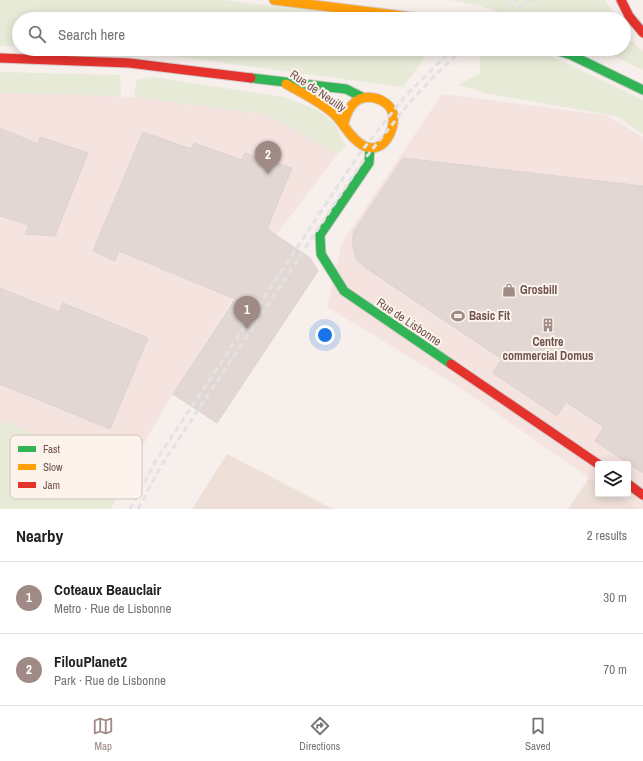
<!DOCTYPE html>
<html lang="en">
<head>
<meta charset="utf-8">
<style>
	:root { --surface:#fff; --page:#f2f2f2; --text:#202124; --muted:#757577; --line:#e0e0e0; --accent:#a08a85 }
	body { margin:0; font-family:"Archivo Narrow",sans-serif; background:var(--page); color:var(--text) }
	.controls { position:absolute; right:12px; bottom:12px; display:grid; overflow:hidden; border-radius:4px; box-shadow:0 2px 10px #0003 }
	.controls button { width:36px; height:36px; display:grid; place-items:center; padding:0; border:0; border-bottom:1px solid var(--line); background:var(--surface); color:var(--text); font:20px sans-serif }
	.you { position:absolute; left:325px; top:335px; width:14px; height:14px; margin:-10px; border:3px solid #fff; border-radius:50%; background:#1a73e8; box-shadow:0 0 0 6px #1a73e833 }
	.badge { display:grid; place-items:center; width:26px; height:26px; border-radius:50%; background:var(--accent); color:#fff; font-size:13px; font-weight:700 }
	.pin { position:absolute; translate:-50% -33px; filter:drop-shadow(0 1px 2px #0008) }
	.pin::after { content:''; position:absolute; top:21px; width:14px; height:12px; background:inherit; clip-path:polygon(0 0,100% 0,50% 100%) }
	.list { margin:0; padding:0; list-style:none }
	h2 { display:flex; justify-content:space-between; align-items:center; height:52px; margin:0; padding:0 16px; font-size:17px }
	h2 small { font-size:13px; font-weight:400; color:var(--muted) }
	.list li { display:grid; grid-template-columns:26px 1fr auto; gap:12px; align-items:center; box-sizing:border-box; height:72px; padding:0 16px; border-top:1px solid var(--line) }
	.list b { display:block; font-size:15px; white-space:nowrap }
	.list p { margin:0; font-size:13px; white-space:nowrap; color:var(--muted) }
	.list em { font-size:13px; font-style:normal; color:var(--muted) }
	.icon { flex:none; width:22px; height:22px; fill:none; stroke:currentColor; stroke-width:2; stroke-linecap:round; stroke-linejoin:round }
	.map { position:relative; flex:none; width:643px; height:509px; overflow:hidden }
	.search { position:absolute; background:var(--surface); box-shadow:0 2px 10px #0003; left:12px; right:12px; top:12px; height:44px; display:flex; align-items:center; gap:10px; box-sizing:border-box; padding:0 14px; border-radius:22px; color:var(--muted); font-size:15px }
	.sheet { height:196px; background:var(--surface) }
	nav { display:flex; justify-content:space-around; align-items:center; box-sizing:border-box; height:56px; border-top:1px solid var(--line); background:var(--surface); font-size:11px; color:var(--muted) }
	nav a { display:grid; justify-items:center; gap:2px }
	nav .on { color:var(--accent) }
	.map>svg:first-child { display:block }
</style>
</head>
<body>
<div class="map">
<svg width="643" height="509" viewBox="0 0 643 509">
	<rect width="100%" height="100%" fill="#f6efeb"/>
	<!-- residential -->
	<g fill="#eee0d9">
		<path d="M227 454 333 509H192Z"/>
		<path d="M589 478 598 484V494H615L639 509H568Z"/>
	</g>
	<!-- commercial -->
	<g fill="#f5e3e0">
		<path d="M0 92 134 97 266 114 338 154 262 253 167 403 130 468 0 423Z"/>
		<path d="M442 94 606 115 643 137V509H639L615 494H628V464H598V484L459 387 327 307 342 243Z"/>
	</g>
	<!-- green -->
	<g fill="#e7ead7">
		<path d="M0 0H223L384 19H19V46H0Z"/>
		<path d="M451 0H605L617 19H520L481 6Z"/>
		<path d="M624 30 631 41 643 51V70L599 49H624Z"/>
		<path d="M121 49H431L403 87Z"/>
		<path d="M474 49H533L545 53 643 100V134L616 116 489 94 458 85 480 73V50Z"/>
		<path d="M0 72 120 75 121 96 0 93Z"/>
		<path d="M152 77 284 97 319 111 334 123 346 146 338 154 266 114 134 97 137 80Z"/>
		<path d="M0 421 130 468 111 509H0Z"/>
	</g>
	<!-- building -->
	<g fill="#e2d7d3" stroke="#ded2ce">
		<path d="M0 128 38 144 40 137 88 153 55 236 25 234 29 225 0 216Z"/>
		<path d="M143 132 191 149 194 143 242 160 245 153 292 168 267 229 310 258 318 271 217 423 173 394 235 299 119 251 115 261 93 251Z"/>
		<path d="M403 158 643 186V473L595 441 604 427 566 402 557 416 493 373 502 359 363 266 356 259 352 243 354 231Z"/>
		<path d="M0 288 59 312 63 303 148 338 110 429 0 384Z"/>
	</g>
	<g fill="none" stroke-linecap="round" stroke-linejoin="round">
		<!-- fast casing -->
		<g stroke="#d5cbc8" stroke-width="11">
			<g id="fast">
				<path d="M552 49 571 55 643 90"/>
				<path d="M251 78 346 89 362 97"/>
				<path d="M370 148 369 163 320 235 321 254 344 291 451 364"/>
			</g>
		</g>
		<!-- slow casing -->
		<g stroke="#d5cbc8" stroke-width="11">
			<g id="slow">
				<path d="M274 0 428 19"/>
				<path d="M286 84C302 93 319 101 333 113 344 123 350 139 364 146 383 155 396 130 393 114 389 99 367 92 355 102 349 107 346 115 344 123"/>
			</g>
		</g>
		<!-- jam casing -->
		<g stroke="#d5cbc8" stroke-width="11">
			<g id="jam">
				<path d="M621 0 629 16 643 33"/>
				<path d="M0 58 129 63 251 78"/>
				<path d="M451 364 598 464"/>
				<path d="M628 484 643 495"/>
			</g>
		</g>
		<!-- fast -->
		<use href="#fast" stroke="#30b455" stroke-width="9"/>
		<!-- slow -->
		<use href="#slow" stroke="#ff9f0a" stroke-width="9"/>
		<!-- jam -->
		<use href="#jam" stroke="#e5322d" stroke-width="9"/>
		<!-- rail -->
		<g stroke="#e4e2e4" stroke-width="3" stroke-dasharray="6 4" stroke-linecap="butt">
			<path d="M490 19 517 0"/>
			<path d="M502 19 530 0"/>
			<path d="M130 509 155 462 357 157 405 96 453 49"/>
			<path d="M138 509 161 466 363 161 411 101 436 74 463 49"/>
		</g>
	</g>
	<!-- icons -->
	<defs>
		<g id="shop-bare" transform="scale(1.08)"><path d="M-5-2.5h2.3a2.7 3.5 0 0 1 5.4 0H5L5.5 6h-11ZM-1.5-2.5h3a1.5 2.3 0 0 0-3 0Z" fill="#a08a85" stroke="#fdf3ed" stroke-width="2.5" paint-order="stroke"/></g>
		<g id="stadium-bare" transform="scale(1.08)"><path d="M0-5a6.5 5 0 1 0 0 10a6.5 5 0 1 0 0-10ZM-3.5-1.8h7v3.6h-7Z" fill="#a08a85" stroke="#fdf3ed" stroke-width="2.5" paint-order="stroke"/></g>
		<g id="building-bare" transform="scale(1.08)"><path d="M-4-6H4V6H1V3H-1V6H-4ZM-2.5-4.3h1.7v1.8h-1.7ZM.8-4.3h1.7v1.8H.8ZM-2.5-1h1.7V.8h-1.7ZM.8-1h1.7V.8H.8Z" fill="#a08a85" stroke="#fdf3ed" stroke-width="2.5" paint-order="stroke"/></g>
	</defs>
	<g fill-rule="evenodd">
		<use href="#shop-bare" x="509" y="290"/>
		<use href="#stadium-bare" x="458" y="316"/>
		<use href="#building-bare" x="548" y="325"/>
	</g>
	<g text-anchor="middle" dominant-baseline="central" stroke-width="4" stroke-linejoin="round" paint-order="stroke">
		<!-- street labels -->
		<g font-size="12" fill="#71534e" stroke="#fdf3ed">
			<text transform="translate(318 91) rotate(34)">Rue de Neuilly</text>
			<text transform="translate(409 322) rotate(34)">Rue de Lisbonne</text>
		</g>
		<!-- poi labels -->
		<g font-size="12" font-weight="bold" fill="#71534e" stroke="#fdf3ed" text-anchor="start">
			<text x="520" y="290">Grosbill</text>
			<text x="469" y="316">Basic Fit</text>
			<text x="548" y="342" text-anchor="middle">Centre<tspan x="548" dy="14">commercial Domus</tspan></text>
		</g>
	</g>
	<!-- legend -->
	<rect x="10" y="435" width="132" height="64" rx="6" fill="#fdf3ed" stroke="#d3c3bd" stroke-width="1"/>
	<rect x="18" y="446" width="18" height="6" fill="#30b455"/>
	<rect x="18" y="464" width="18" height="6" fill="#ff9f0a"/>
	<rect x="18" y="482" width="18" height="6" fill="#e5322d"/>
	<g font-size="11" fill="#71534e">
		<text x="43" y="453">Fast</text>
		<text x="43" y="471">Slow</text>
		<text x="43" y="489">Jam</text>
	</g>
</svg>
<div class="controls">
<button><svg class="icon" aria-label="layers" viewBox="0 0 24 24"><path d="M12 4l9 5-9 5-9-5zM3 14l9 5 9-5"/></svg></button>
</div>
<div class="you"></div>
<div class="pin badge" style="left:247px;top:329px">1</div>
<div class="pin badge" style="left:268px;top:174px">2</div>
<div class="search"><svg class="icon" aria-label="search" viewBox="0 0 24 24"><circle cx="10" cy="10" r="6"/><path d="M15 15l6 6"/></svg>Search here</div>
</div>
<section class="sheet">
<h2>Nearby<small>2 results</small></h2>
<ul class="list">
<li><span class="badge">1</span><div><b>Coteaux Beauclair</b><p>Metro · Rue de Lisbonne</p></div><em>30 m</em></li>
<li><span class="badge">2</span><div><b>FilouPlanet2</b><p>Park · Rue de Lisbonne</p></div><em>70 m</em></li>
</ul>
</section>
<nav>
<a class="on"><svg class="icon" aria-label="map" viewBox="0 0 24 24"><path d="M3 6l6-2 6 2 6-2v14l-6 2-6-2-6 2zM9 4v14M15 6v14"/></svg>Map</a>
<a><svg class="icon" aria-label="directions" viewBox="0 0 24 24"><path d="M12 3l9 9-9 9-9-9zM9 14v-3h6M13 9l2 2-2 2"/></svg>Directions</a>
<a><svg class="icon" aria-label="saved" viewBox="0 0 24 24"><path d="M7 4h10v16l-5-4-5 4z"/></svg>Saved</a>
</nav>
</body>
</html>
